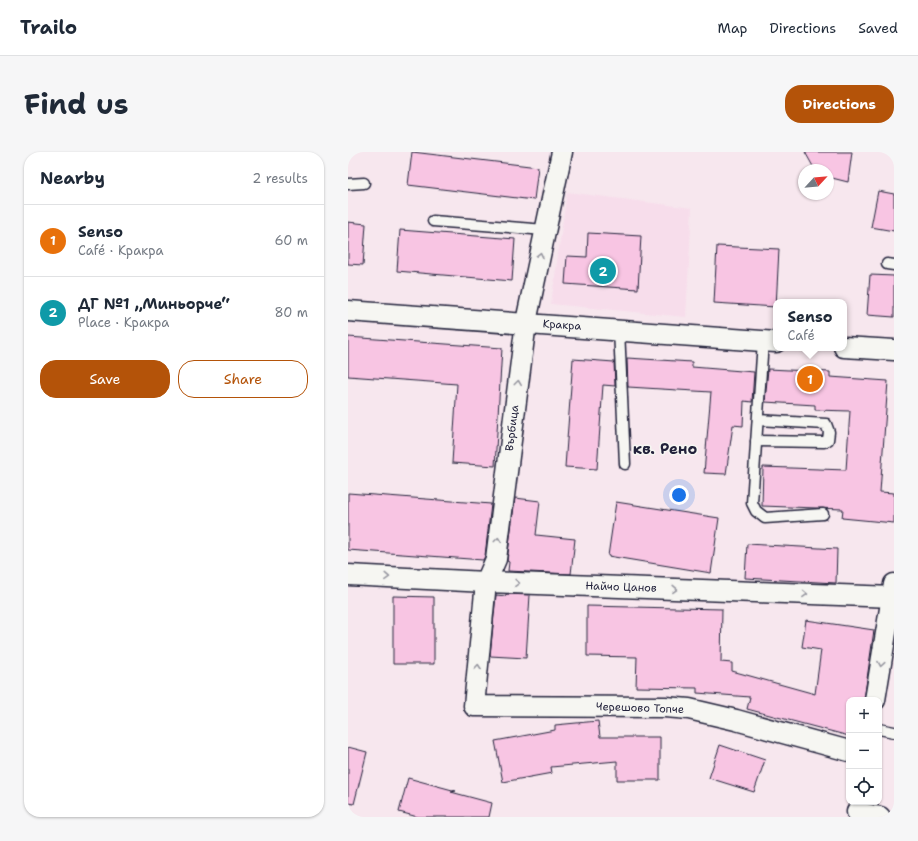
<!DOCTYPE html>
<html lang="en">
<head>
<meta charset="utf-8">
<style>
	:root { --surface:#fff; --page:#f6f6f7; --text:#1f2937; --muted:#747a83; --line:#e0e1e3; --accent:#b45309 }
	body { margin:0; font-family:"Shantell Sans",sans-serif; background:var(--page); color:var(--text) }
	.controls { position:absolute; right:12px; bottom:12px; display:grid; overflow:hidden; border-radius:8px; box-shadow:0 1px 3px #0004 }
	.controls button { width:36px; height:36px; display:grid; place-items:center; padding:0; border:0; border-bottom:1px solid var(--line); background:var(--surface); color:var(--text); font:20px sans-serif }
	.compass { position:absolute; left:450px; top:12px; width:36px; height:36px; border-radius:50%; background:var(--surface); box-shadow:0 1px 3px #0004; rotate:64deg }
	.you { position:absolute; left:331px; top:343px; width:14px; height:14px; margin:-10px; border:3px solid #fff; border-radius:50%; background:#1a73e8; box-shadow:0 0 0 6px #1a73e833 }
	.badge { display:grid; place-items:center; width:26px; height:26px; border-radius:50%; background:var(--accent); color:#fff; font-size:13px; font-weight:700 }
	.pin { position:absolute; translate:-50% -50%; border:2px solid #fff; box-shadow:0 1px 4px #0006 }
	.popup { position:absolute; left:425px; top:147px; width:74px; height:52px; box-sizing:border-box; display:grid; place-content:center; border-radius:8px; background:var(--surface); filter:drop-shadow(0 1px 3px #0005); font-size:13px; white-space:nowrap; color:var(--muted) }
	.popup b { font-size:15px; color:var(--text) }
	.popup::after { content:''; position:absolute; left:50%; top:100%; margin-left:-8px; border:8px solid transparent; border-top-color:var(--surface) }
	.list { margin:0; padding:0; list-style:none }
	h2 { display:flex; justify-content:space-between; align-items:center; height:52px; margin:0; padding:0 16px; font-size:17px }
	h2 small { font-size:13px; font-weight:400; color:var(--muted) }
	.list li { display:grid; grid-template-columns:26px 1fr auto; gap:12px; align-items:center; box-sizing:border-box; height:72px; padding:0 16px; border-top:1px solid var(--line) }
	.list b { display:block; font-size:15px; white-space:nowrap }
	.list p { margin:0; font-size:13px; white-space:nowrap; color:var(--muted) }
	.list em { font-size:13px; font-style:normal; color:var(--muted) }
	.actions { display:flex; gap:8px; padding:12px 16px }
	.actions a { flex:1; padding:9px 0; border:1px solid var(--accent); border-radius:16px; text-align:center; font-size:14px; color:var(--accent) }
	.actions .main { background:var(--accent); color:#fff }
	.icon { flex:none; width:22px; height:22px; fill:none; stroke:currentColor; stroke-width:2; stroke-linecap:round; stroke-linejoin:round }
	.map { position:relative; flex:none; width:546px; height:665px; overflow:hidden; border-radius:16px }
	header { display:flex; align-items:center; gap:24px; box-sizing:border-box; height:56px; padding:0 20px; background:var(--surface); border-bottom:1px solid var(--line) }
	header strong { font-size:19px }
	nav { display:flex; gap:22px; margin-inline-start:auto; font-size:14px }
	.intro { display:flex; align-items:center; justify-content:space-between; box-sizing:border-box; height:96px; padding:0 24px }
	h1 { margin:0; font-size:28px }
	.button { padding:10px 18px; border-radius:16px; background:var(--accent); color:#fff; font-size:14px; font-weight:700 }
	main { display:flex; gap:24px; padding:0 24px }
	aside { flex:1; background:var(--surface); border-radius:16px; box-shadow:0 1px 3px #0004 }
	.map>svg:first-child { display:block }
</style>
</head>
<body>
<header>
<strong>Trailo</strong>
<nav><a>Map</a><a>Directions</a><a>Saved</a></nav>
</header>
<div class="intro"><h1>Find us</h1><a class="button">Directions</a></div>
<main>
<aside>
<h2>Nearby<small>2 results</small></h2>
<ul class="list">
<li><span class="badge" style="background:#e8710a">1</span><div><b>Senso</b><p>Café · Кракра</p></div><em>60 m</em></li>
<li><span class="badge" style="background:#0f9aa8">2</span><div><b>ДГ №1 „Миньорче“</b><p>Place · Кракра</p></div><em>80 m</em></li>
</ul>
<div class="actions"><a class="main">Save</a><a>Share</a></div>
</aside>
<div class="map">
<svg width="546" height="665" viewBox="0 0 546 665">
	<rect width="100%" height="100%" fill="#f7e7ee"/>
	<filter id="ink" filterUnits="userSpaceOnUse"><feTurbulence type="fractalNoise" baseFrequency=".025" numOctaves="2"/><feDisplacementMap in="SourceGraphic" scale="8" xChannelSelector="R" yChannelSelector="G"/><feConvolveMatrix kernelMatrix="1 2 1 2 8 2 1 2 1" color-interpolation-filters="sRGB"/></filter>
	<g filter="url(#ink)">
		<!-- built -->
		<path fill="#f7ddeb" d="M219 40 344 56 338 165 203 152Z"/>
		<!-- building -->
		<g fill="#f8c5e3" stroke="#22223b">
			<path d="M64 0 190 15 186 48 60 33Z"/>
			<path d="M457 0H504L500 30 480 25V18H467Z"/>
			<path d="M530 39 546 42V79L523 75Z"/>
			<path d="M0 70 18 72 15 113 0 112Z"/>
			<path d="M52 78 167 87 164 129 49 119Z"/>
			<path d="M240 81 293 84 290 137 217 132 219 104 239 105Z"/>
			<path d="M369 94 431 97 428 155 366 151Z"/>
			<path d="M522 123 546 124V165L519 163Z"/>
			<path d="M0 185 154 196 147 314 104 311 109 232 0 224Z"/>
			<path d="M279 206 344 210V215L406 220 404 250 396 249 395 274 385 273 378 322 356 321 363 240 280 235Z"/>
			<path d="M225 207 266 210 267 234 255 233 249 317 217 315Z"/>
			<path d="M420 217 482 220V225L540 229 532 340 546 341V371L494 366 495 357 414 354 415 315 498 318 502 259 467 258V253L417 250Z"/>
			<path d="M0 341 143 352 137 404 135 408 0 398Z"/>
			<path d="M167 346 192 349 188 383 227 387 223 422 160 419 161 410 159 409Z"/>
			<path d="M268 350 371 366 363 421 260 404Z"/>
			<path d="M399 392 489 397 488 431 397 426Z"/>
			<path d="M158 442 182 443 178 506 142 504 148 443 158 444Z"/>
			<path d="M45 444 86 445V512H45Z"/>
			<path d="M239 454 374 457 373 510 384 511V519L467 542 473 498 454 495 458 468 526 478 516 548H501V584L399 557 402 545 349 541V536L288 535 289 505 239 504Z"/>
			<path d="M250 569 252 585H312V628H269V609L203 615 204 621 155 630 147 589 207 578V573Z"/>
			<path d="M372 593 417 608 406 640 361 626Z"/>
			<path d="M0 595 19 600 6 652 0 651Z"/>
			<path d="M60 626 108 639 103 640 144 651 141 665H70L51 660Z"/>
		</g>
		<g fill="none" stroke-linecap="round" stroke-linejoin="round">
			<!-- lane casing -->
			<g stroke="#22223b" stroke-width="13">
				<g id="lane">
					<path d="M0 32 16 31"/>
					<path d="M85 69 197 78"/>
					<path d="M539 112 546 113"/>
					<path d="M271 177 277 312"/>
					<path d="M415 189 404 351 408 359 417 366 475 362"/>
					<path d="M408 289 476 290 480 288 481 280 478 272 410 268"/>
					<path d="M531 577 546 580"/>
				</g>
			</g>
			<!-- street casing -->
			<g stroke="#22223b" stroke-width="23">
				<g id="street">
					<path d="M214 0 178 170 148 407 138 430 126 554 317 555 341 557 388 568 501 599"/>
					<path d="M0 159 428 190"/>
					<path d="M496 195 546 198"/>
					<path d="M0 423 138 430 546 445"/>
					<path d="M527 548 546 432"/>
					<path d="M509 660 532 665"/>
				</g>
			</g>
			<!-- lane -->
			<use href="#lane" stroke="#f6f6f2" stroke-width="10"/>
			<!-- street -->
			<use href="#street" stroke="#f6f6f2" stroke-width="20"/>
		</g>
		<!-- one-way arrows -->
		<defs><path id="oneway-chevron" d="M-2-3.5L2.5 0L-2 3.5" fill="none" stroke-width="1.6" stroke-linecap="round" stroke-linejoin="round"/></defs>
		<g stroke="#9797a0">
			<use href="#oneway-chevron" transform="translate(192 103) rotate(-78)"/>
			<use href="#oneway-chevron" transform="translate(170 231) rotate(-83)"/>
			<use href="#oneway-chevron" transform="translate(150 388) rotate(-83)"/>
			<use href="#oneway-chevron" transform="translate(39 425) rotate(3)"/>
			<use href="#oneway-chevron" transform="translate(169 431) rotate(2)"/>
			<use href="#oneway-chevron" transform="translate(327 437) rotate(2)"/>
			<use href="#oneway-chevron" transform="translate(457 442) rotate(2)"/>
			<use href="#oneway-chevron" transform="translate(533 512) rotate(99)"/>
			<use href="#oneway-chevron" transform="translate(130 515) rotate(-85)"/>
		</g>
	</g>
	<g text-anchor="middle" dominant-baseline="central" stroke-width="3" stroke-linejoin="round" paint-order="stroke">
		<!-- street labels -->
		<g font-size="11" fill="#22223b" stroke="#f6f6f2">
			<text transform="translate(214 173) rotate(4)">Кракра</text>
			<text transform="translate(164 276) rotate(-83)">Върбица</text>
			<text transform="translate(273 435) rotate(2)">Найчо Цанов</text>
			<text transform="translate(292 556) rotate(2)">Черешово Топче</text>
		</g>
		<!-- district labels -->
		<g font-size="15" font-weight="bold" fill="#22223b" stroke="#f6f6f2">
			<text x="317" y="297">кв. Рено</text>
		</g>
	</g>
</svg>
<div class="controls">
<button>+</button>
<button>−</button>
<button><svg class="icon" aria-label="locate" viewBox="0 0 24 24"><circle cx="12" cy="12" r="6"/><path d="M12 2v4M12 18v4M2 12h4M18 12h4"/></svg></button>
</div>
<svg class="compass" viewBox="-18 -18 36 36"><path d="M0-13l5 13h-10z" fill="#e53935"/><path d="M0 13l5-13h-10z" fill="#747a83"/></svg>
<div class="you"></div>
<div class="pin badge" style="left:462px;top:227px;background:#e8710a">1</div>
<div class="popup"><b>Senso</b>Café</div>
<div class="pin badge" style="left:255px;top:119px;background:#0f9aa8">2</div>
</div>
</main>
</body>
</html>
